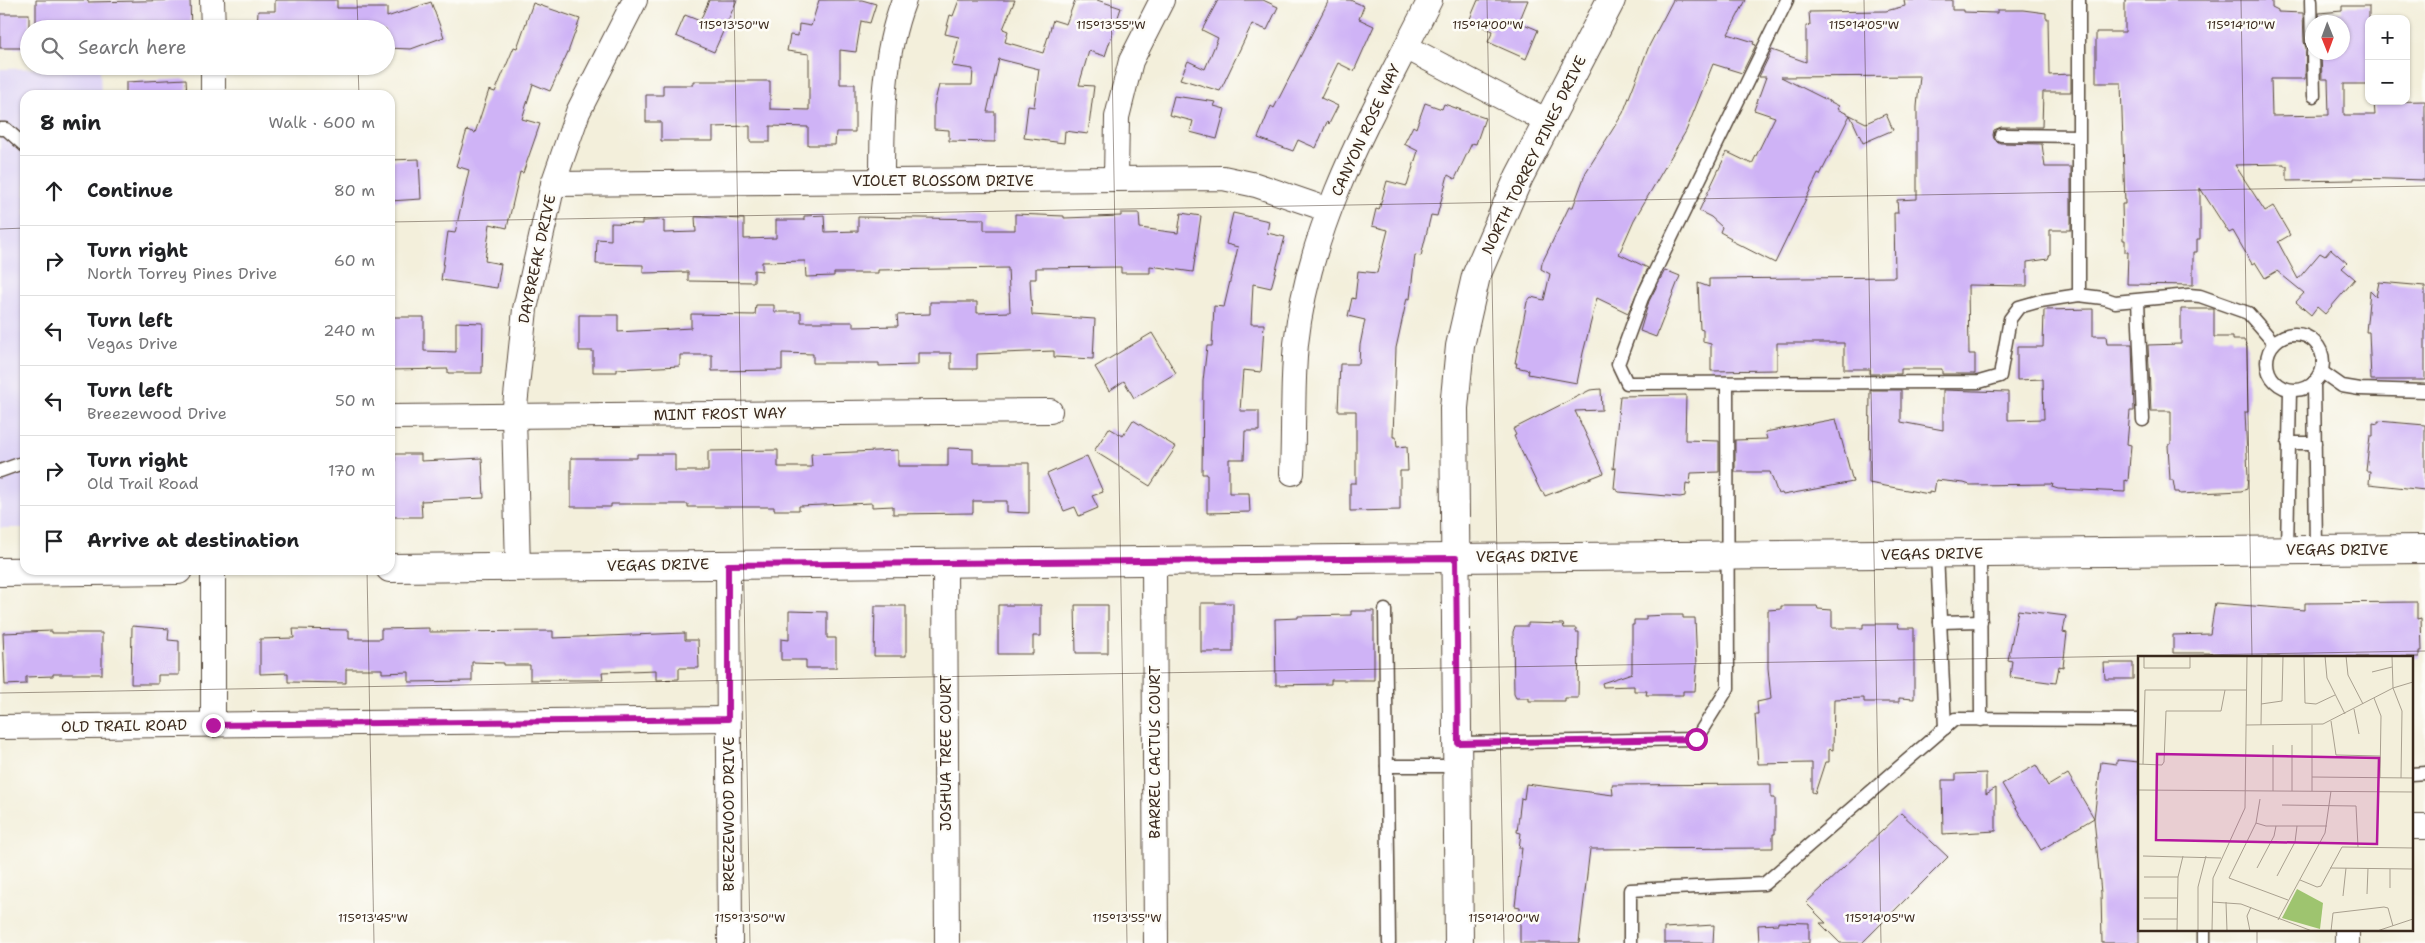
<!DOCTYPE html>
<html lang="en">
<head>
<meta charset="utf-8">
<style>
	:root { --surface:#fff; --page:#f2f2f2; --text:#202124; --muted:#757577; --line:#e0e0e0 }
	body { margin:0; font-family:"Shantell Sans",sans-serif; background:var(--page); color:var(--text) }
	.controls { position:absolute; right:15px; top:15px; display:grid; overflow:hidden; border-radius:10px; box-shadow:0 1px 4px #0004 }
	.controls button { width:45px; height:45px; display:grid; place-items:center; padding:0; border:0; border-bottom:1px solid var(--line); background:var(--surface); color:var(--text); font:25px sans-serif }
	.compass { position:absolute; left:2305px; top:15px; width:45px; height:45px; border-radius:50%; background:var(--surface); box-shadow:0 1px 4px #0004; rotate:179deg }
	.stop { position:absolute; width:15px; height:15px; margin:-11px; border:4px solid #b5179e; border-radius:50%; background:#fff }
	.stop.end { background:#b5179e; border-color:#fff; box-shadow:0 1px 5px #0008 }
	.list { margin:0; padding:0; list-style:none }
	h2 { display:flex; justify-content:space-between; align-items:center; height:65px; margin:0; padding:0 20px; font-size:21px }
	h2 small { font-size:16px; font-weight:400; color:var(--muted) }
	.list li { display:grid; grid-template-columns:32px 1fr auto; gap:15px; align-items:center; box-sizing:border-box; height:70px; padding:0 20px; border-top:1px solid var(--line) }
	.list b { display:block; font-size:19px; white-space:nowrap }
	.list p { margin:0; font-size:16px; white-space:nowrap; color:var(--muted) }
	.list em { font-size:16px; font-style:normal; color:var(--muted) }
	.icon { flex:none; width:28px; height:28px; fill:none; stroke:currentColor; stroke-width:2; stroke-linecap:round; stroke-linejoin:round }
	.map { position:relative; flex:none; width:2425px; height:943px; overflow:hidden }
	.search { position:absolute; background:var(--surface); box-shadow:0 1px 4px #0004; left:20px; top:20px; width:375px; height:55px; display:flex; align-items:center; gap:12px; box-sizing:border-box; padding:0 18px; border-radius:28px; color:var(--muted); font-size:19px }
	.panel { position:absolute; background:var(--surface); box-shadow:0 1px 4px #0004; left:20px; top:90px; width:375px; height:485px; border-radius:15px }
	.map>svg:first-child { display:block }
</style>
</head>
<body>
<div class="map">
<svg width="2425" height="943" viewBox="0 0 2425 943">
	<rect width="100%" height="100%" fill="#fdfcf7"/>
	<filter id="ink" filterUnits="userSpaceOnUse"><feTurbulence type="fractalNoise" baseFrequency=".02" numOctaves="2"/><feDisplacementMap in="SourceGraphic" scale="10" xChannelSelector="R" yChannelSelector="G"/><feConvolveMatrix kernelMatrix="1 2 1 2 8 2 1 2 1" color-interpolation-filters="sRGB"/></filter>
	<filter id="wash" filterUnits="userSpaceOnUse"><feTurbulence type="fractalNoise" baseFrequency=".0096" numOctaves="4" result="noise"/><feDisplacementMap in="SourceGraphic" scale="20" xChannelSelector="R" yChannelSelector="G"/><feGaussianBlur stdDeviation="1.12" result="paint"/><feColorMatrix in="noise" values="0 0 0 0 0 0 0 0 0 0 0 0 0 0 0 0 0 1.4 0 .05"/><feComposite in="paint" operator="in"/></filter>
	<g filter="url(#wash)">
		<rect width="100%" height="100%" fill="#f3efdb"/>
		<!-- built -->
		<path fill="#dfd5f5" d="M100 67 101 95H25V528H0V69Z"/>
		<g id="blocks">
			<!-- building -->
			<g fill="#cfb3f6">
				<path d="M36 0H88V2L190 0 191 29H36Z"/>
				<path d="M275 0H337V8H387V17L431 2 444 37 411 49 386 48V29H257L258 11H275Z"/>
				<path d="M709 0H737L714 52 676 36 685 15 700 21Z"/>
				<path d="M819 0H862L876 4 870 23 861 21 856 52 840 50V84H855V132H836L835 145H808V127L770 126V142H750V126L713 127V141H661V122H646V95H663V85H693V81H770V109L809 110V54L787 51 790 35 798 36 799 24 811 26Z"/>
				<path d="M959 0H1015L1003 29 1008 31 1005 42 1043 53 1053 20 1066 24 1075 0H1097L1121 8 1105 56 1089 51 1079 85 1094 86 1088 134 1065 131 1064 143 1024 138 1028 106 1034 107 1039 69 999 59 987 112H995V142L949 141V130L934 129V105L939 85H972L973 69 952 66 959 37 945 34 950 15 953 16Z"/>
				<path d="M1218 0H1263L1278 7 1267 30 1252 24 1220 91 1180 79 1188 61 1205 69 1218 38 1202 30Z"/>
				<path d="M1329 0H1350L1364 6 1359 19 1374 26 1354 71 1338 63 1321 98 1338 106 1329 124 1327 122 1316 148 1298 140 1293 151 1258 138 1271 106 1274 108Z"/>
				<path d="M1478 0H1528L1519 22 1538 30 1526 59 1488 42 1493 31 1469 21Z"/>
				<path d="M1673 0H1746L1728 34 1754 42 1753 44 1756 45 1742 73 1713 64 1686 131 1634 220 1619 254 1648 268 1628 313 1597 298 1583 353 1577 383 1528 374 1529 370 1516 367 1517 363H1515L1527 302 1531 297 1544 300 1550 274 1541 269 1542 263 1569 207H1573L1586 172 1623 113 1649 46Z"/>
				<path d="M1904 0H1952V10H1963V12L1997 13V10H2023L2046 13V18H2048L2049 75 2071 74V92H2043L2042 127H2001L1994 130 1993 135 1994 139 2000 143 2042 144 2045 167H2071V230H2050V254L2048 259 2027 262V286L1968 285 1969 354H1975V374H1942V369H1901V374H1870V369H1844V343H1777V370L1711 371V344L1703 342V330L1700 329 1698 283 1709 287V279L1895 277 1894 213H1898L1897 200 1917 199V107L1920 76 1781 77 1839 106 1837 109 1850 115 1820 175 1818 174 1775 263 1730 240 1731 238 1720 232 1722 227 1711 217 1699 211 1727 152 1752 164 1775 117 1754 110 1766 77H1759L1772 50 1806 62V26L1810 25 1809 12 1886 11 1905 6Z"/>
				<path d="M2125 0H2272V7L2278 10V12L2303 13 2304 42 2306 48 2305 79H2271L2272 116 2329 115 2328 79H2322L2321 52H2342V22H2320L2319 13 2342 11V6H2369V84H2344V115H2375L2374 102 2425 101V180L2354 178V180L2287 181V166H2284V164L2235 165 2265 211 2273 206 2290 235 2278 242 2298 279 2320 253 2325 256 2331 249 2347 263 2342 268 2355 279 2325 314 2317 307 2311 315 2296 302 2304 293 2277 271 2265 278 2255 262 2252 264 2233 231 2229 233 2200 188V239H2197V252H2193V285L2127 284 2128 252H2125V240H2123L2122 204H2125L2121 83H2096V32H2125Z"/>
				<path d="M533 3 580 19 568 52 550 91 533 84 522 119 540 124 523 173 520 172 507 228 490 224 485 261 501 264 497 288 441 280 448 232 455 233 469 170 456 166 467 130 475 133 489 90 495 92 514 47 517 48Z"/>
				<rect x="0" y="14" width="29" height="34"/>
				<path d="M186 79 187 95H126V82Z"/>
				<path d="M1174 96 1216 102 1214 106 1225 109 1217 139 1190 132 1193 121 1169 115Z"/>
				<path d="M1425 103 1442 109 1444 104 1485 118 1476 144 1472 143 1455 179 1448 175 1437 216 1431 215 1421 256 1415 255 1410 299 1407 298 1396 348 1393 437H1396L1397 447 1407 446 1408 471H1400V510L1350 511V483H1356V411H1338L1340 364H1359L1360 345 1365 320 1348 316 1352 298 1355 299 1358 271 1377 273 1388 230 1372 226 1376 209 1379 210 1387 181 1407 186 1418 151 1404 144 1413 126 1416 128Z"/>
				<path d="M1886 114 1893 130 1863 143 1850 115 1866 123Z"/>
				<path d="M419 159 421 199 390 201V160Z"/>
				<path d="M1121 213H1139L1140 228 1178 233 1181 213 1201 216 1193 272 1150 266V273H1121V267L1036 268V279H1030L1032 315 1095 319 1093 359 1054 357V351L977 354V369H951V353H918V365L879 366V363H813V354L782 353V370L712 371V355H680V366L617 369V372H593V351H579V315H618V332L691 328V314L755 315 756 305H774V312H801V322H853V327L898 326 897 315 930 314V302H977V313L1010 312 1008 268 878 270V273H834V276L806 277 805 261 762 262V271L754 270V282L688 281V272L643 273V265L596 264 597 239 611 240V223L642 224V221L664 220V233L696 232 695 217 744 219V239L776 238V220H804V216L824 215 825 232 858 231V217L984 219V230H1015V214L1064 216V218L1121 216Z"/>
				<path d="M1233 213 1269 221 1267 233 1285 237 1271 288 1253 284 1251 324H1264L1262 359 1261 372 1243 370 1240 411H1259V431H1245L1244 459H1229V493H1249L1250 512 1207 513V474H1202L1203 381 1207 346H1212L1214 306 1224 307 1238 247 1226 244Z"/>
				<path d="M1665 270 1680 276 1656 337 1640 331 1649 301Z"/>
				<path d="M2379 282 2425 286V380H2371L2369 332H2366L2370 291 2376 297Z"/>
				<path d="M2093 309V336H2106L2107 344H2132L2134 411H2130L2127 444 2131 445 2128 481 2125 480V492L2058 489 2052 487 2053 484 1970 485 1964 483 1936 480 1934 493 1929 492V494L1869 483 1870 390H1901V422L1943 430V390L2008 392V420L2044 419 2043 379 2017 380V347H2043L2044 310Z"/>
				<path d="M2181 309H2214V337H2233V340H2244L2247 347 2248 412H2245L2248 476 2247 489 2241 491 2180 494 2179 492H2175L2173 480H2170L2168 445 2171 444V411H2151L2148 345 2181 344Z"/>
				<path d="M390 317H424V351L456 352V322L483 323 482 373H448V369L390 370Z"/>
				<path d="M1152 333 1176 373 1134 398 1124 381 1109 391 1095 367Z"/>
				<path d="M1601 389 1602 410 1575 411 1604 473 1545 496 1543 492H1541L1514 436 1516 435 1513 429 1590 390Z"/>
				<path d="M1686 395 1685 440 1719 441V472L1691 473 1690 484 1686 483 1685 496 1680 497 1619 492 1614 488 1616 468 1613 469 1620 396Z"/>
				<path d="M1836 419 1853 482 1783 495 1782 493 1778 494 1770 472H1735V440L1767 439 1765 432Z"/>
				<path d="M1133 420 1176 447 1150 486 1094 451 1109 428 1123 436Z"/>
				<path d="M2378 421 2425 425V490L2369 484 2370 471H2366L2370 436H2373V423L2378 424Z"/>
				<path d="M948 448 973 449V463H1029V513L1007 512V501H973V513L893 514V506L872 507V503L799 506V510H774V507H688V504H611V507H571V458H637V454H675V471H708V451L778 450V467H812L811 454 898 450V466H948Z"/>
				<path d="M395 454H421V461L482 458 484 498 421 501 422 517H390V470L395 469Z"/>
				<path d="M1087 456 1103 492 1092 496 1098 508 1079 516 1075 507 1064 511 1047 474Z"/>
				<path d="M2417 602V619L2421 618 2422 651H2419V657H2212V653H2173V635L2210 634 2215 603 2305 610V603Z"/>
				<rect x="1201" y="603" width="32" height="49"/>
				<path d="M998 605H1041V636H1033V654H998Z"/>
				<path d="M1075 605H1108V653H1076Z"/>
				<path d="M875 606H906V656H874Z"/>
				<path d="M1781 606H1817L1818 609 1832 610V628H1863V624H1898L1899 628H1914V699L1899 698V702H1864V698L1834 699 1833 750 1829 749V762H1825L1815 793 1812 792V763L1758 764 1755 714H1758L1757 702 1771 699 1768 668V610L1781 609Z"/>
				<path d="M2018 610 2066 616 2063 632 2067 633 2063 667 2059 666 2056 683 2010 677 2012 661 2008 660Z"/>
				<path d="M789 611 827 612V638H836V668H806V660H781V639L789 640Z"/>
				<path d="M1351 611H1374V680H1331V684L1276 685 1275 619 1298 618V616L1351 615Z"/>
				<path d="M1667 615H1683V618H1695L1697 666 1695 691H1683V695H1646L1647 691H1634V686L1603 687 1602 683 1632 673V625H1634V620H1646V616Z"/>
				<path d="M1528 623 1563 624 1564 628H1576V632H1579L1578 698H1565V701H1529V698H1516L1514 694 1513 632 1515 626H1528Z"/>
				<path d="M132 626 169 629 168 640 179 641V675H158V684H131Z"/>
				<path d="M429 628V632L553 631V638L685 633V640H698L699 668H679V679L656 680V670L602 672 603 680H530V665H504V663L472 662V681L409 682V672L382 673V669H346V683L288 682V673L260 674V639L294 638 293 629 349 630V639H381V629Z"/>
				<path d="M52 631V633H102V674H53V676L26 677V684L5 685 3 633Z"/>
				<path d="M2104 663H2133V679H2105Z"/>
				<path d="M2117 760 2139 762V943H2102L2101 893 2094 818 2041 850 2002 784 2036 765 2048 786 2068 774 2094 818 2101 762 2117 764Z"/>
				<path d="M1986 773V794L1996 788V831L1943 834 1942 780H1956V774Z"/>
				<path d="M1526 784 1613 795 1612 785 1771 784V798H1775V834H1773V848L1590 849 1579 943H1520V907L1515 906 1522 848H1519L1521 833 1517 832 1521 798 1524 799Z"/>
				<path d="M1901 813 1948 857 1862 943H1840L1820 923H1826L1806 903Z"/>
				<path d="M1778 922 1809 923V943H1759L1758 925 1778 924Z"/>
				<path d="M1714 925 1713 943H1664V928Z"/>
			</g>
		</g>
	</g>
	<g filter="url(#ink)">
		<use href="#blocks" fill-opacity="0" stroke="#57483a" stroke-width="1"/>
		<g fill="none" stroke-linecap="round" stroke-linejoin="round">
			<!-- service casing -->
			<g stroke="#57483a" stroke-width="15">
				<g id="service">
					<path d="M1787 0 1642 298 1618 364 1627 383 1979 382 2000 376 2010 319 2019 307 2040 301 2079 295 2103 298 2115 302 2189 295 2200 296 2248 313 2274 343"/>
					<path d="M2311 0 2312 42"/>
					<path d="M2313 52 2314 96"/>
					<path d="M0 129H6L25 146"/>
					<path d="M2001 135 2078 136"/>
					<path d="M2079 295V0"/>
					<path d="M2138 301 2143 420"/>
					<circle cx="2295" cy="362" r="28"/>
					<path d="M2322 372 2342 386 2360 389 2425 391"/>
					<path d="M2314 382 2316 550"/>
					<path d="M2288 443H2315"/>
					<path d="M0 471 25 462"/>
					<path d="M2287 551 2290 390"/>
					<path d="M1980 553 1981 720"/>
					<path d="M1937 554 1945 728"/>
					<path d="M1385 610 1389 943"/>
					<path d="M1940 622 1981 621"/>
					<path d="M1458 743 1696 739 1728 688 1727 383"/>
					<path d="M1387 766H1458"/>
					<path d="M2411 774 2425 773"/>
					<path d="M2204 929V943"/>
					<path d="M1630 943V890L1764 884 1955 719 2139 720"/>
				</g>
			</g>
			<!-- minor casing -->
			<g stroke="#57483a" stroke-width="26">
				<g id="minor">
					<path d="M212 0 213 29"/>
					<path d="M1406 47 1549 122"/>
					<path d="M213 66V95"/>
					<path d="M1116 179 1117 117 1131 61 1162 0"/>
					<path d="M882 181C882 121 882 57 904 0"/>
					<path d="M553 184 1223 178 1256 185 1329 210"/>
					<path d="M390 417 1050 411"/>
					<path d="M1292 473C1294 430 1292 386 1296 344 1309 220 1375 109 1430 0"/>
					<path d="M1154 561 1156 943"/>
					<path d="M945 563 947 943"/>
					<path d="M728 565 730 943"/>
					<path d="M518 567 514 416 525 309 553 184 578 112 635 0"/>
					<path d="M213 725V570"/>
					<path d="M0 727 728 719"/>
					<path d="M2411 827H2425"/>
					<path d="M2347 929V943"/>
				</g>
			</g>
			<!-- secondary casing -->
			<g stroke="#57483a" stroke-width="30">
				<g id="secondary">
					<path d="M390 568 2425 549"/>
					<path d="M0 572 178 570"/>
					<path d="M1459 943 1454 408 1460 346 1476 276 1519 177 1611 0"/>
				</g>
			</g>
			<!-- service -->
			<use href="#service" stroke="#fff" stroke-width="12"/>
			<!-- minor -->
			<use href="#minor" stroke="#fff" stroke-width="24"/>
			<!-- secondary -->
			<use href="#secondary" stroke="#fff" stroke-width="28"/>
		</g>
	</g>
	<g fill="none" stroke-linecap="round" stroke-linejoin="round" filter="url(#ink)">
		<!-- route -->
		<path stroke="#b5179e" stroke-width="6" d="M213 725 728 719V565L1456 558 1458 743 1696 739"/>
	</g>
	<!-- ticks -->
	<path fill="none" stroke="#3b2a1e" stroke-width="1" stroke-opacity="0.45" d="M357 0 358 29M734 0 750 943M1111 0 1127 943M1487 0 1504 943M1864 0 1881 943M2241 0 2252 657M358 66 359 95M390 222 2425 186M0 229 25 228M367 570 374 943M0 693 2425 651M2257 929V943"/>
	<g text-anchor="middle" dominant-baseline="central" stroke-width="5" stroke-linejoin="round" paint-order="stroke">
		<!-- street labels -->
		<g font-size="15" fill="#3b2a1e" stroke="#fdfcf7">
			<text transform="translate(1366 130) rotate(-65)">CANYON ROSE WAY</text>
			<text transform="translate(1534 155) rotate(-64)">NORTH TORREY PINES DRIVE</text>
			<text x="943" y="181">VIOLET BLOSSOM DRIVE</text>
			<text transform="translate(537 259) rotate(-78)">DAYBREAK DRIVE</text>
			<text transform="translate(720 414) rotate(-1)">MINT FROST WAY</text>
			<text x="2337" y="550">VEGAS DRIVE</text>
			<text transform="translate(1932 554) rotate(-1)">VEGAS DRIVE</text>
			<text x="1527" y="557">VEGAS DRIVE</text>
			<text transform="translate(658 565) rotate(-1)">VEGAS DRIVE</text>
			<text transform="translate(124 726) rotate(-1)">OLD TRAIL ROAD</text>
			<text transform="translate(1155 752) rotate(-90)">BARREL CACTUS COURT</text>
			<text transform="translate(946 753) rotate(-90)">JOSHUA TREE COURT</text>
			<text transform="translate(729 814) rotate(-90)">BREEZEWOOD DRIVE</text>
		</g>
	</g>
	<!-- overview -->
	<g transform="translate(2138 656)">
		<rect width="275" height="275" fill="#f3efdb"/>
		<path d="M159 233 185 247 182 273 144 262Z" fill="#9ec46f"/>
		<path fill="none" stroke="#a9a08f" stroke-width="1" d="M6 0V12H52V0M166 0 167 47 178 48 197 39M187 0 189 22 207 58M208 0 210 19 225 48M254 0 255 32 264 55 263 122M234 16 254 11M236 42 243 60 242 122M123 48 144 45 145 0M216 53 221 78M193 65 198 99 242 100M108 69 185 68 255 32 275 26M123 69 124 0M0 108 24 109 26 106 28 55H83L87 34M5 108 7 34H108M174 121 275 122M0 134 275 136M135 135V89M154 135V89M174 135V69M122 143 118 167 91 222 150 244M144 149 218 150 220 191M118 167 128 170H189M5 200 83 202M119 212 136 180 138 170M192 212 275 213M139 220 157 186 159 170M6 221H40M162 224 179 231 183 230 204 191 275 192M252 232V213M229 238 230 212M205 240 208 212M6 242H39M74 246 103 248 174 275M88 246 89 275M5 263H39M140 264 187 177 193 135M39 275 40 221 45 200M60 275V231L68 200M74 275 75 222 107 152 109 0M112 275 109 260 113 251M193 275 195 257 246 251 250 252 255 270M239 275 275 263"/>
		<path fill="#b5179e" fill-opacity="0.15" stroke="#b5179e" stroke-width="2.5" d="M19 98 241 102 239 188 18 184Z"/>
		<rect width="275" height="275" fill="none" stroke="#3b2a1e" stroke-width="2.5"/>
	</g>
	<g font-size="12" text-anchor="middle" fill="#3b2a1e" stroke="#fdfcf7" stroke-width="5" stroke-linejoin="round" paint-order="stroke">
		<text x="734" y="29">115°13'50"W</text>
		<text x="1111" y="29">115°13'55"W</text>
		<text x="1488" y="29">115°14'00"W</text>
		<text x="1864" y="29">115°14'05"W</text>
		<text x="2241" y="29">115°14'10"W</text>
		<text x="373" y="922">115°13'45"W</text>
		<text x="750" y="922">115°13'50"W</text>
		<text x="1127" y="922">115°13'55"W</text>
		<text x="1504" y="922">115°14'00"W</text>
		<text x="1880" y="922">115°14'05"W</text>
	</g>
</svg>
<div class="controls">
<button>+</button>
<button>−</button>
</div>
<svg class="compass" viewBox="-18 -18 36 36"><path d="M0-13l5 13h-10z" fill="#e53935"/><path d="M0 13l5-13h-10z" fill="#757577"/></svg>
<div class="stop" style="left:1696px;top:739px"></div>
<div class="stop end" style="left:213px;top:725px"></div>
<div class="search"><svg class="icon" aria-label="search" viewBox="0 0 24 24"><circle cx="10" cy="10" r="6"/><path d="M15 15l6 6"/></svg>Search here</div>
<section class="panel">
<h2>8 min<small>Walk · 600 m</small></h2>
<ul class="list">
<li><svg class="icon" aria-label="ahead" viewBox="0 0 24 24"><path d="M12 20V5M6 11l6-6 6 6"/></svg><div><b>Continue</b></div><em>80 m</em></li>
<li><svg class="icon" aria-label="right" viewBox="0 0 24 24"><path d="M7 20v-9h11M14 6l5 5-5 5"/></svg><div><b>Turn right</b><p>North Torrey Pines Drive</p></div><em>60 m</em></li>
<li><svg class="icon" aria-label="left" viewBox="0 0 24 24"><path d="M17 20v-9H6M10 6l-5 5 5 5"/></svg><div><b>Turn left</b><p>Vegas Drive</p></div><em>240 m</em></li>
<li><svg class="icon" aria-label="left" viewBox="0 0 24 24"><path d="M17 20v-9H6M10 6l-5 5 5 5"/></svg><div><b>Turn left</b><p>Breezewood Drive</p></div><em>50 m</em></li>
<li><svg class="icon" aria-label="right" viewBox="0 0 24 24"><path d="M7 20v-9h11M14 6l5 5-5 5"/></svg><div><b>Turn right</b><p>Old Trail Road</p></div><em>170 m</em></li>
<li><svg class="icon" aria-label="arrive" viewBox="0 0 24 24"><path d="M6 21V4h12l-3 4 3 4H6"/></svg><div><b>Arrive at destination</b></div></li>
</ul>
</section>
</div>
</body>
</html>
